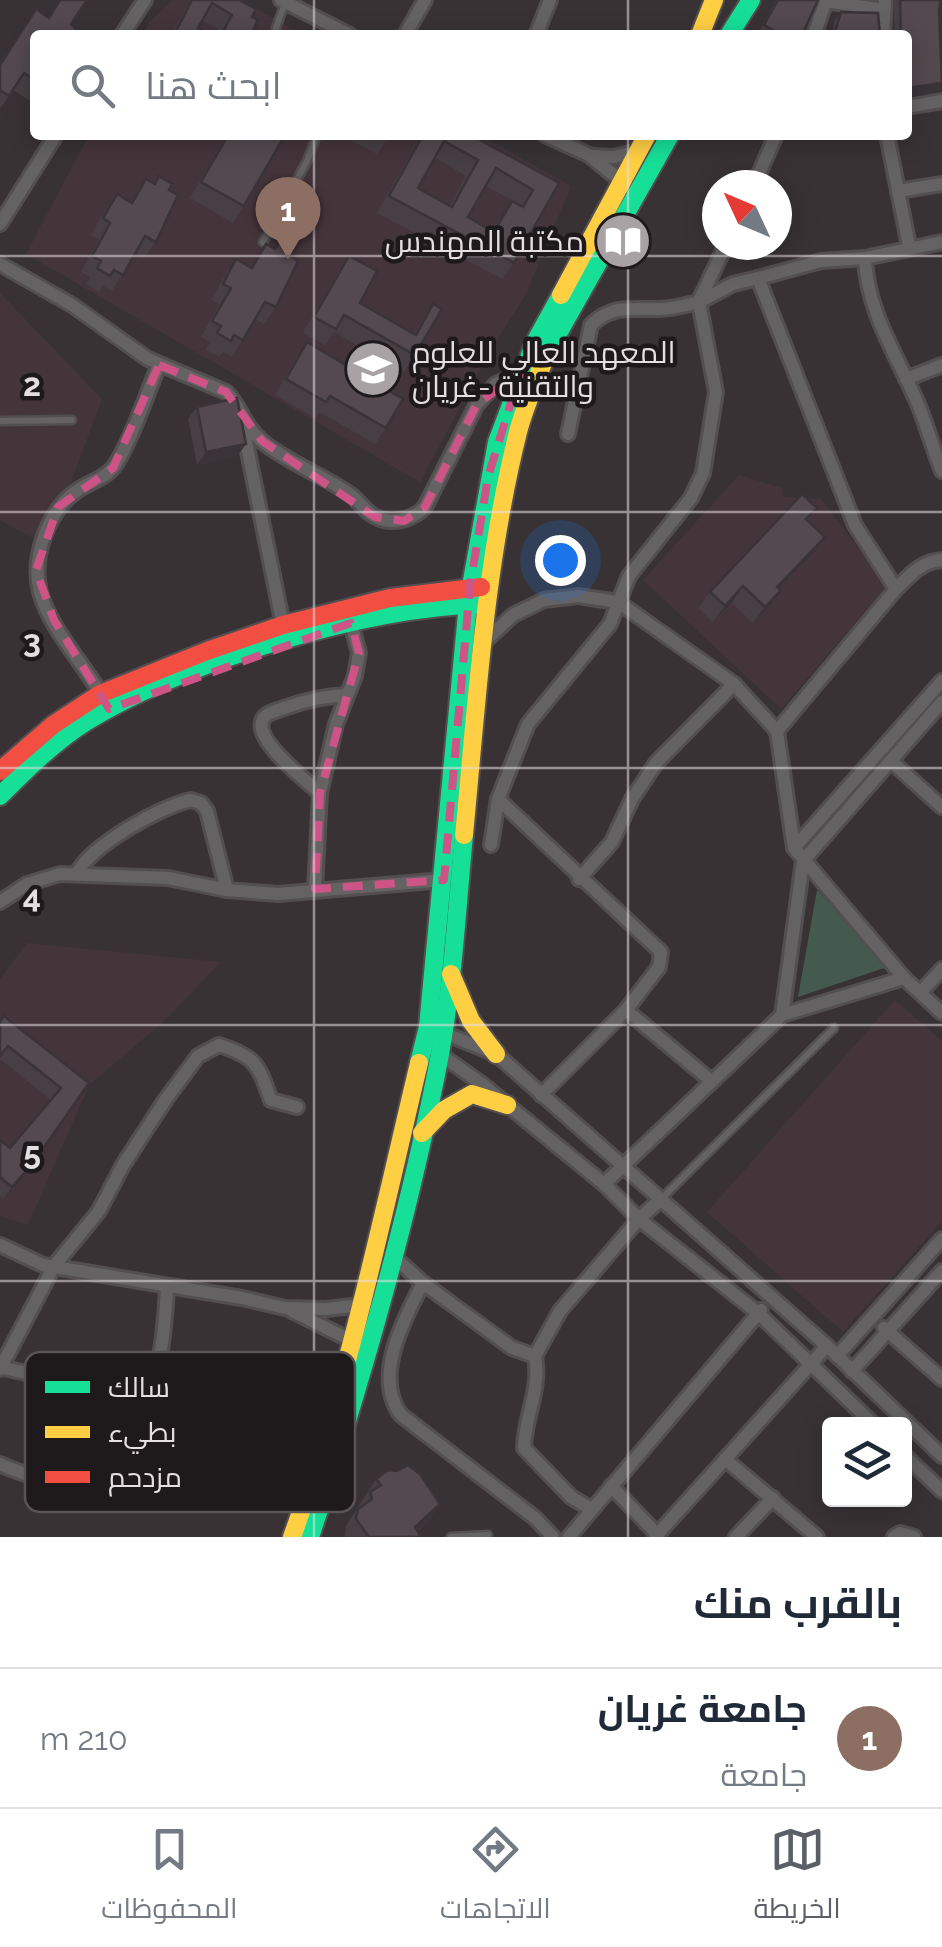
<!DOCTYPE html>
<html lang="ar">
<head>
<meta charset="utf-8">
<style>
	:root { --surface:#fff; --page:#f2f2f3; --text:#1f2937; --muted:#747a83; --line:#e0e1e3; --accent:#5d5f68 }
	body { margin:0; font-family:Raleway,Cairo,sans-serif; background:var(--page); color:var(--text); direction:rtl }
	.controls { position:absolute; right:30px; bottom:30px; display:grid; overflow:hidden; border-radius:10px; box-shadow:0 5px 25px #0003 }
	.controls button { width:90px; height:90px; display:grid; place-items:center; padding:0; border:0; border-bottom:2px solid var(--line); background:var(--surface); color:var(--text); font:50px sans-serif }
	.compass { position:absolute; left:702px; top:170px; width:90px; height:90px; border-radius:50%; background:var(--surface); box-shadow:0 5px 25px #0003; rotate:314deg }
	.you { position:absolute; left:560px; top:560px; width:35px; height:35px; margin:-25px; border:8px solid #fff; border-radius:50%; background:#1a73e8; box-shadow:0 0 0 15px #1a73e833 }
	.badge { display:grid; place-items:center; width:65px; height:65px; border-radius:50%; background:var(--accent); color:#fff; font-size:32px; font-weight:700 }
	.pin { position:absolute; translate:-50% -82px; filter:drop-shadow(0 2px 5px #0008) }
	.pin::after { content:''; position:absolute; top:52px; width:35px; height:30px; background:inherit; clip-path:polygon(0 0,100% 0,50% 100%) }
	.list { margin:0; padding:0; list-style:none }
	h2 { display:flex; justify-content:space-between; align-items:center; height:130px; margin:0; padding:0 40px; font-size:42px }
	h2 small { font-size:32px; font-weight:400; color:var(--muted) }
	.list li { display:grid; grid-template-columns:65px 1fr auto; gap:30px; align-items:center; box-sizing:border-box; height:140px; padding:0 40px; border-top:2px solid var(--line) }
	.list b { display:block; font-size:38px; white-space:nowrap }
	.list p { margin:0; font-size:32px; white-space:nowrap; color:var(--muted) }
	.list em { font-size:32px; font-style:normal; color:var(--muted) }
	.icon { flex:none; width:55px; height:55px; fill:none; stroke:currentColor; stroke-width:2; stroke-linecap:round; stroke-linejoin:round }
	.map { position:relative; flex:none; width:942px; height:1537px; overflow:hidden; direction:ltr }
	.search { position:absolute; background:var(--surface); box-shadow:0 5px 25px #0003; left:30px; right:30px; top:30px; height:110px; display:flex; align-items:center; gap:25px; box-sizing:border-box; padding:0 35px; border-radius:10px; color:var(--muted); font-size:38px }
	.sheet { height:270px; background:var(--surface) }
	nav { display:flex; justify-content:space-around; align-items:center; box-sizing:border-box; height:140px; border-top:2px solid var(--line); background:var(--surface); font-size:28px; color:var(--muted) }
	nav a { display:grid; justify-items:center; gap:5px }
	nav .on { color:var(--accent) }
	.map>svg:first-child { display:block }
</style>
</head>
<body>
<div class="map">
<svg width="942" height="1537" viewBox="0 0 942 1537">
	<rect width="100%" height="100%" fill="#383235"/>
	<!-- built -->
	<g fill="#44353b">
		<path d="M173 0H241L303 35H143L149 22Z"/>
		<path d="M89 135H480L571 186 525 296 490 351 420 482 26 254Z"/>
		<path d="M0 293 102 399 47 546 0 520Z"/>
		<path d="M739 475 782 488 783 497 821 499 887 586 781 709 643 580Z"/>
		<path d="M27 943 221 962 163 1022 89 1085 28 1225 0 1216V979Z"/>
		<path d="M895 1000 942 1041V1221L843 1332 707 1212Z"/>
	</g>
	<!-- green -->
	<path fill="#455a4f" d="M817 890 890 966 798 997Z"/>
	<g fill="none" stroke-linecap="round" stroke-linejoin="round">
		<!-- lane casing -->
		<g stroke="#534e50" stroke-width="11">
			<g id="lane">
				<path d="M277 35 276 28 285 3"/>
				<path d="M263 242 307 161 317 135"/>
				<path d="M0 421 72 420"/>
				<path d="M661 1199 834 1028"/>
				<path d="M451 1537 488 1535"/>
			</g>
		</g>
		<!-- street casing -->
		<g stroke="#534e50" stroke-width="18">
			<g id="street">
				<path d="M281 0 350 35"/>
				<path d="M122 35 145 0"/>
				<path d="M405 35 425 0"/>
				<path d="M536 35 550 0"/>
				<path d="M814 35 826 1 883 10"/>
				<path d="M883 35 885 0"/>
				<path d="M907 107 942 101"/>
				<path d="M545 135 589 155 627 186"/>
				<path d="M887 135 909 246"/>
				<path d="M592 156 614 157 638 151"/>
				<path d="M754 185 776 135"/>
				<path d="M898 191 942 184"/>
				<path d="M0 224 56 135"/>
				<path d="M865 258C867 312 897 355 918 404 927 426 933 449 942 471"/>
				<path d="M0 264 72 305 148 359 226 392C241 406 243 426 263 442 290 464 323 475 351 495 359 501 366 512 374 516 391 526 412 520 425 507L477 404 496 384 520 373"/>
				<path d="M758 278 821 261 865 258 942 242"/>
				<path d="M699 301 726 245"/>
				<path d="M699 302 733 284 758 278 855 525 896 589"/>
				<path d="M906 379 942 365"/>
				<path d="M244 432 283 625"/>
				<path d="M482 644 513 615 544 600 578 596 618 602 734 684 777 731"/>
				<path d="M103 698C84 663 51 631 40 592 31 557 48 510 78 490 91 481 107 478 116 464 134 434 145 398 159 365"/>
				<path d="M891 761 942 807"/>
				<path d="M320 793C307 781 252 740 263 719 267 712 277 711 284 708 306 700 324 696 347 695"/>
				<path d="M498 799 661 952 659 967 626 1010 541 1095"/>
				<path d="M491 845 498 799 528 724 610 624 629 576 691 498 703 473 716 392 699 302C686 305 672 309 659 309 631 310 612 304 591 325L568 434"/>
				<path d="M794 848 942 681"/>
				<path d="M77 873C92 845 161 806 191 800L201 803 207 811 227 890"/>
				<path d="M579 879 612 842 632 799 656 763 734 684"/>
				<path d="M315 889 320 793 336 724 355 676 359 653 351 623"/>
				<path d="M0 902 27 884 60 874 168 878 227 890 278 894 444 880"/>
				<path d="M904 978 942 1013"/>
				<path d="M921 992 942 969"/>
				<path d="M626 1010 710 1080"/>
				<path d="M782 1015 803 861 942 702"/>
				<path d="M439 1031 496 1054 827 1346 942 1456"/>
				<path d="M434 1050 482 1084 604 1184 639 1219 758 1313 873 1424"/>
				<path d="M604 1184 782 1015 904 978 794 848 777 731 896 589C910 575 922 561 942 560"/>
				<path d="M0 1245 43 1265 242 1298 285 1308 326 1309 361 1305"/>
				<path d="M393 1256 423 1283"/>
				<path d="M292 1311 352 1341"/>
				<path d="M884 1328 942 1379"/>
				<path d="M535 1356C541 1391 525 1414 524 1448L571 1497 591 1509"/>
				<path d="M837 1356 942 1239"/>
				<path d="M0 1367 146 1400"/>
				<path d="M0 1369 54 1266 99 1211 123 1165 166 1099 198 1056 219 1045C257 1057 258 1065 271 1100L297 1107"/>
				<path d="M852 1371 942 1271"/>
				<path d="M202 1416 318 1466"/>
				<path d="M904 1455 942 1491"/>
				<path d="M725 1459 817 1537"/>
				<path d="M0 1464C45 1485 70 1484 107 1450 118 1440 131 1429 139 1416 161 1380 165 1327 167 1286"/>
				<path d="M611 1486 657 1534"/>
				<path d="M553 1537 535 1518 401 1415C373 1378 403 1320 423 1283L512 1348 535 1356 560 1311 639 1219 660 1200"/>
				<path d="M569 1537 761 1310"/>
				<path d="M655 1537 827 1346"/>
				<path d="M736 1537 773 1498"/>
				<path d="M894 1537 900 1533 914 1537"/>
			</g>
		</g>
		<!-- fast casing -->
		<g stroke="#534e50" stroke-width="22">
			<g id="fast">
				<path d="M729 35 751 0"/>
				<path d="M547 353 670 135"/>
				<path d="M0 796C27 769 55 741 87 721 188 660 365 608 482 604"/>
				<path d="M419 1063 428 1027 468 603 497 442 535 342 561 295"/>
				<path d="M310 1537C362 1380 409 1217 440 1054 453 982 457 908 464 835"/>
			</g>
		</g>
		<!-- slow casing -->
		<g stroke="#534e50" stroke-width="22">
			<g id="slow">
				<path d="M700 35 714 0"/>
				<path d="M561 295 647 135"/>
				<path d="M464 835C477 700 485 564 518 432 525 405 537 379 547 353"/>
				<path d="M451 974 471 1021 496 1054"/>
				<path d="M422 1133 444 1110 472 1094 507 1105"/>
				<path d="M292 1537C348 1383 381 1222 419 1063"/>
			</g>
		</g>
		<!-- jam casing -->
		<g stroke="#534e50" stroke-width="22">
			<path id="jam" d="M0 771 53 725 100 694 207 651 283 625 390 598 481 587"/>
		</g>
		<!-- lane -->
		<use href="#lane" stroke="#656263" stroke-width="6"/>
		<!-- street -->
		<use href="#street" stroke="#656263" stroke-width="12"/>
		<!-- fast -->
		<use href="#fast" stroke="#16e098" stroke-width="18"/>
		<!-- slow -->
		<use href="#slow" stroke="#ffcf43" stroke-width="18"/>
		<!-- jam -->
		<use href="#jam" stroke="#f24e42" stroke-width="18"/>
	</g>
	<!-- wall -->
	<g fill="#473f43" fill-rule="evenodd">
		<path d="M60 0H87L35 35V104L13 90 0 109V63L36 9 48 17Z"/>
		<path d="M192 0H239L252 17 251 35H219L221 31 202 20 198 28 210 35H171L183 13Z"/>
		<path d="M776 0H818L802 35H761L758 33Z"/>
		<path d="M893 0H941L939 10 940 45 942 56 941 91 907 95V35H895Z"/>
		<path d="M841 12 880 35H831L835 20Z"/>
		<path d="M226 135H285L244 206 233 223 190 198Z"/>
		<path d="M348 135H390L377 154 347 138Z"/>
		<path d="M421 135H471L559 183 514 263 502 279 377 213ZM435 158 466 176 450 206 418 188ZM486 186 522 206 512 201 493 231 468 217Z"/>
		<path d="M159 176 169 190 156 242 144 258 136 253 112 291 103 286 99 292 86 284 90 277 81 272 99 239 91 235 105 210 117 194 131 202 146 179 154 183Z"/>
		<path d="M279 242 289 255 276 307 264 324 255 319 232 357 223 352 219 357 206 350 210 342 201 337 219 304 211 300 225 275 236 259 251 267 266 244 274 249Z"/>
		<path d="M349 256 360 303 414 334 433 304 415 355 404 372 334 332 325 345 303 333 338 272Z"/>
		<path d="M307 342 386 428 375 444 319 412 315 418 275 395 295 359Z"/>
		<path d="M197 407 246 444 237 456 197 465 188 419Z"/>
		<path d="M817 508 808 521 825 537 813 553 779 589 781 590 770 606 753 623 732 603 713 622 698 608 710 592Z"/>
		<path d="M0 1021 89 1083 25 1176 3 1199 0 1196V1140L10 1148 51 1100 0 1059Z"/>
		<path d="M376 1479 440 1504 429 1520 418 1531 421 1537H346L345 1535 346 1526Z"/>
	</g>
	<!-- shaded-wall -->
	<g fill="#3a3337">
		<path d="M942 83 941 91 907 95V88Z"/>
		<path d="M246 444 237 456 197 465 206 452Z"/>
		<path d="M825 537 813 553 765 603 777 587Z"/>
		<path d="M743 586 732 603 713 622 725 606Z"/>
		<path d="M781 590 770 606 753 623 765 607Z"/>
		<path d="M33 1163 25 1176 3 1199 12 1187Z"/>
		<path d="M440 1504 429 1520 411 1537 415 1527Z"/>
	</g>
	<!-- building -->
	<g fill="#53494e" stroke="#3a3337" stroke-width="2.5" fill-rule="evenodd">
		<path d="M60 0H87L71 24 76 29 72 35H35V80L24 73 9 96 0 90V65L36 9 49 18Z"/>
		<path d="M192 0H239L256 9 252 17 258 20 251 35H221L232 15 212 3 198 28 210 35H174Z"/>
		<path d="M778 0H818L802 35H781L764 25Z"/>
		<path d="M900 0H941L939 10 942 83 907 88V35H901Z"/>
		<path d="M841 12 878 13 880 35H834Z"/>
		<path d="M228 135H285L244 206 201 182Z"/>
		<path d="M423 135H471L559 183 514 263 389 196ZM444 141 478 160 452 207 418 188ZM496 168 533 190 523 207 512 201 494 232 468 217Z"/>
		<path d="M159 176 172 184 169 190 178 195 156 242 145 236 123 275 114 270 110 276 97 268 101 261 92 256 110 223 103 218 117 194 132 203 146 179 155 184Z"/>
		<path d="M279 242 292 249 289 255 298 261 276 307 265 302 243 340 234 335 231 341 217 333 221 326 212 321 231 288 223 284 236 259 252 268 266 244 275 249Z"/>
		<path d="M349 256 377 271 360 303 416 335 433 304 442 309 415 355 344 315 336 329 314 317Z"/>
		<path d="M307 342 403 399 386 428 330 396 326 402 286 379Z"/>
		<path d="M237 398 246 444 206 452 197 407Z"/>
		<path d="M802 494 817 508 806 519 825 537 777 587 781 590 765 607 743 586 725 606 710 592Z"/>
		<path d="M4 1016 89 1083 33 1163 12 1187 0 1177V1140L10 1148 61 1088 8 1046 0 1056V1021Z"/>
		<path d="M408 1465 420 1474 440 1504 415 1527 421 1537H369L356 1519 358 1509 372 1499 370 1492 381 1485 376 1479 388 1470 397 1471Z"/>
	</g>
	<!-- marked area -->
	<path fill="none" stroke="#cd5484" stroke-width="8" stroke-dasharray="20 12" stroke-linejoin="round" d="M159 365 226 392 262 441 375 517 404 521 425 507 477 404 520 373 488 477 470 586 444 880 315 889 320 793 359 653 351 623 109 709 54 620 36 570 58 507 113 468Z"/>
	<!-- grid -->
	<path fill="none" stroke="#e6dfe2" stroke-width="2.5" stroke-opacity="0.55" d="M314 0V35M628 0V35M314 135V1537M628 135V1537M0 256H942M0 512H942M0 768H942M0 1025H942M0 1281H942"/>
	<!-- icons -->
	<defs>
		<g id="library-disc" transform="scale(2.875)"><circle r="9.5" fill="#a9a2a5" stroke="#1e191b"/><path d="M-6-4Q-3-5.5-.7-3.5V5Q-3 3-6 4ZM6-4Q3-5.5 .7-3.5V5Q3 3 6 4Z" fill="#fff"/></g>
		<g id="university-disc" transform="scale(2.875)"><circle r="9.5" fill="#a9a2a5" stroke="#1e191b"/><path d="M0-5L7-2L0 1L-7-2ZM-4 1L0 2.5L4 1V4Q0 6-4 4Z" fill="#fff"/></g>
	</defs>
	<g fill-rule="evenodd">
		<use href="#library-disc" x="623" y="241"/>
		<use href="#university-disc" x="373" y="369"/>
	</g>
	<g text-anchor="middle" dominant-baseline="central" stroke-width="9" stroke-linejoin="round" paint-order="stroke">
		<!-- poi labels -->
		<g font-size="30" fill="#e6dfe2" stroke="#1e191b" text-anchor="end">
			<text x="584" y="241">مكتبة المهندس</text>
			<text x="412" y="352" text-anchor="start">المعهد العالي للعلوم<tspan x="412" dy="34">والتقنية -غريان</tspan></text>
		</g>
	</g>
	<!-- legend -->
	<rect x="25" y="1352" width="330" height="160" rx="15" fill="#1e191b" stroke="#5a5457" stroke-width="2.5"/>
	<rect x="45" y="1381" width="45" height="12" fill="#16e098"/>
	<rect x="45" y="1426" width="45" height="12" fill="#ffcf43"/>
	<rect x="45" y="1471" width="45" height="12" fill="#f24e42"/>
	<g font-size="28" fill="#e6dfe2">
		<text x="108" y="1397">سالك</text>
		<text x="108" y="1442">بطيء</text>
		<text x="108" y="1487">مزدحم</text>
	</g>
	<g font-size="32" text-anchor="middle" font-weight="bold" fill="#e6dfe2" stroke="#1e191b" stroke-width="9" stroke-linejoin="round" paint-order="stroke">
		<text x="32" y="396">2</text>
		<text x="32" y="652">3</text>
		<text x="32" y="908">4</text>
		<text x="32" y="1164">5</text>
	</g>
</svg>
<div class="controls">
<button><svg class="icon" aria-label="layers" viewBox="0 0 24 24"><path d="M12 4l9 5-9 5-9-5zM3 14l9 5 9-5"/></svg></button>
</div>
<svg class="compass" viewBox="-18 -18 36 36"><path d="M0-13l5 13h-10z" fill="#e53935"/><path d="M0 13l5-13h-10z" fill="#747a83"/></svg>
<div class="you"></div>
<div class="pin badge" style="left:288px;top:259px;background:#8d6e63">1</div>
<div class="search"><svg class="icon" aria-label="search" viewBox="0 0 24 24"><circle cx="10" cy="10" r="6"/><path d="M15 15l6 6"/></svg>ابحث هنا</div>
</div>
<section class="sheet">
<h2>بالقرب منك<small></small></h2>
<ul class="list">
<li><span class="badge" style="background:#8d6e63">1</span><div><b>جامعة غريان</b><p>جامعة</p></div><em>210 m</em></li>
</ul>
</section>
<nav>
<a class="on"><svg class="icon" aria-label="map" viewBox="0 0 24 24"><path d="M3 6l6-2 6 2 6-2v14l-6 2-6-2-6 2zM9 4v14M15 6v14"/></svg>الخريطة</a>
<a><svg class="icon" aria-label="directions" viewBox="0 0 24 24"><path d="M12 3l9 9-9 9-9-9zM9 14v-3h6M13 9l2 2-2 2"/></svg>الاتجاهات</a>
<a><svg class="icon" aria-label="saved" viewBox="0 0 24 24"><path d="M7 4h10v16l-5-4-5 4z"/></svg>المحفوظات</a>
</nav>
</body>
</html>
